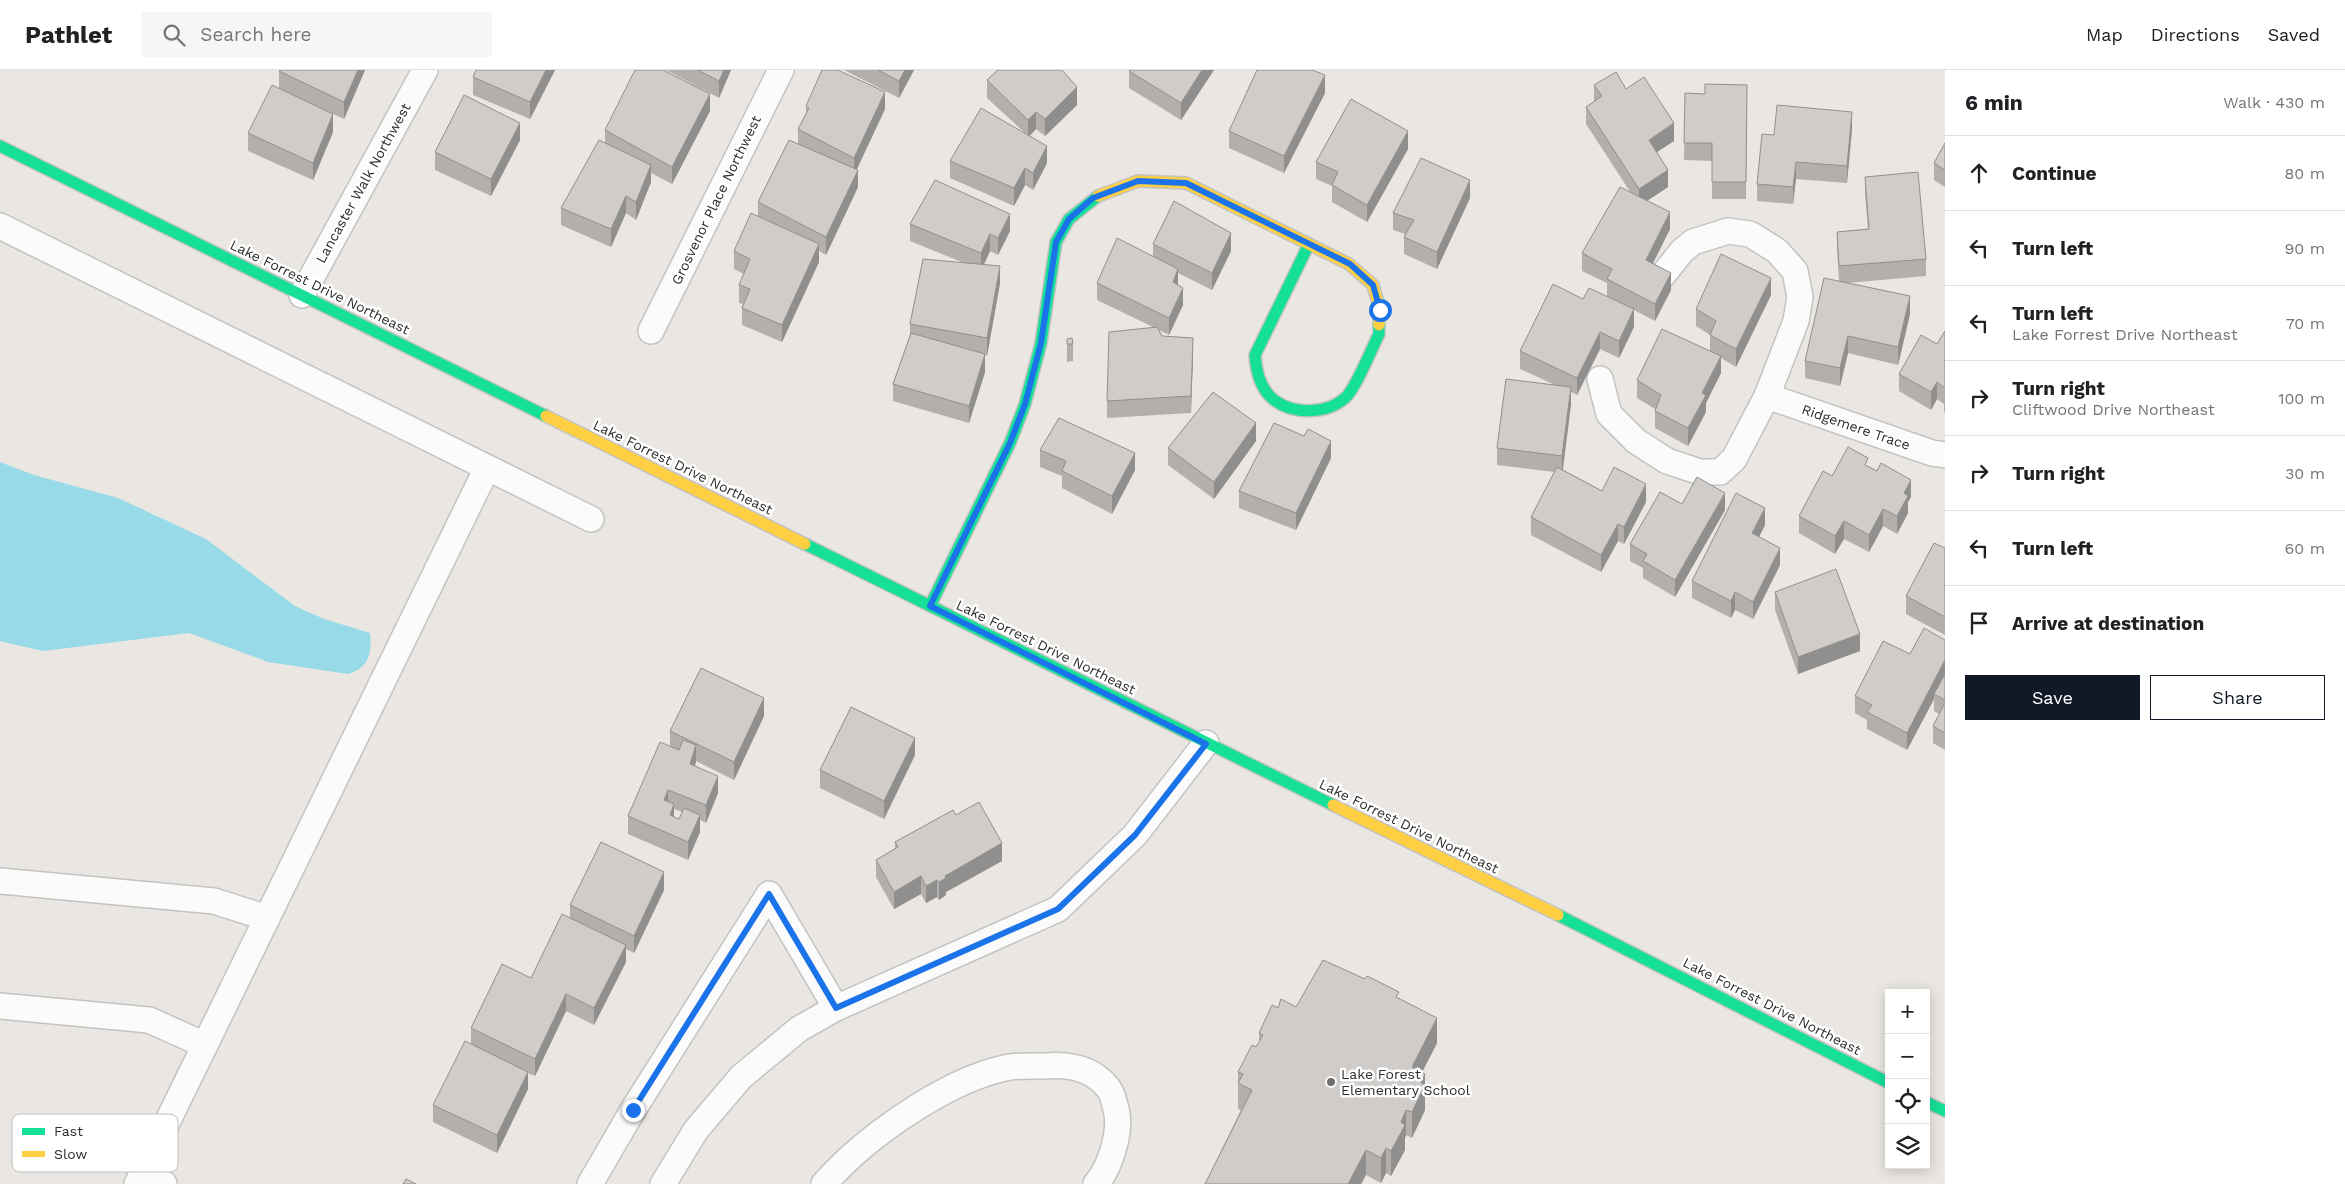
<!DOCTYPE html>
<html lang="en">
<head>
<meta charset="utf-8">
<style>
	:root { --surface:#fff; --page:#f6f6f6; --text:#202124; --muted:#757577; --line:#e0e0e0; --accent:#111827 }
	body { margin:0; font-family:"Work Sans",sans-serif; background:var(--page); color:var(--text) }
	.controls { position:absolute; right:15px; bottom:15px; display:grid; overflow:hidden; border-radius:0px; box-shadow:0 2px 12px #0003 }
	.controls button { width:45px; height:45px; display:grid; place-items:center; padding:0; border:0; border-bottom:1px solid var(--line); background:var(--surface); color:var(--text); font:25px sans-serif }
	.stop { position:absolute; width:15px; height:15px; margin:-11px; border:4px solid #1a73e8; border-radius:50%; background:#fff }
	.stop.end { background:#1a73e8; border-color:#fff; box-shadow:0 1px 5px #0008 }
	.list { margin:0; padding:0; list-style:none }
	h2 { display:flex; justify-content:space-between; align-items:center; height:65px; margin:0; padding:0 20px; font-size:21px }
	h2 small { font-size:16px; font-weight:400; color:var(--muted) }
	.list li { display:grid; grid-template-columns:32px 1fr auto; gap:15px; align-items:center; box-sizing:border-box; height:75px; padding:0 20px; border-top:1px solid var(--line) }
	.list b { display:block; font-size:19px; white-space:nowrap }
	.list p { margin:0; font-size:16px; white-space:nowrap; color:var(--muted) }
	.list em { font-size:16px; font-style:normal; color:var(--muted) }
	.actions { display:flex; gap:10px; padding:15px 20px }
	.actions a { flex:1; padding:11px 0; border:1px solid var(--accent); border-radius:0px; text-align:center; font-size:18px; color:var(--accent) }
	.actions .main { background:var(--accent); color:#fff }
	.icon { flex:none; width:28px; height:28px; fill:none; stroke:currentColor; stroke-width:2; stroke-linecap:round; stroke-linejoin:round }
	.map { position:relative; flex:none; width:1945px; height:1114px; overflow:hidden }
	header { display:flex; align-items:center; gap:30px; box-sizing:border-box; height:70px; padding:0 25px; background:var(--surface); border-bottom:1px solid var(--line) }
	header strong { font-size:24px }
	nav { display:flex; gap:28px; margin-inline-start:auto; font-size:18px }
	.search { width:350px; height:45px; background:var(--page); display:flex; align-items:center; gap:12px; box-sizing:border-box; padding:0 18px; border-radius:0px; color:var(--muted); font-size:19px }
	main { display:flex }
	aside { flex:1; background:var(--surface) }
	.map>svg:first-child { display:block }
</style>
</head>
<body>
<header>
<strong>Pathlet</strong>
<div class="search"><svg class="icon" aria-label="search" viewBox="0 0 24 24"><circle cx="10" cy="10" r="6"/><path d="M15 15l6 6"/></svg>Search here</div>
<nav><a>Map</a><a>Directions</a><a>Saved</a></nav>
</header>
<main>
<div class="map">
<svg width="1945" height="1114" viewBox="0 0 1945 1114">
	<rect width="100%" height="100%" fill="#eae6e2"/>
	<!-- water -->
	<path fill="#98dae8" d="M0 392 34 405 118 428 206 469 295 536 324 549 370 563C372 583 369 598 348 604L268 592 189 563 43 581 0 571Z"/>
	<g fill="none" stroke-linecap="round" stroke-linejoin="round">
		<!-- street casing -->
		<g stroke="#c3c3c3" stroke-width="28">
			<g id="street">
				<path d="M0 156 591 449"/>
				<path d="M1659 210 1682 181 1693 172 1728 161 1750 164 1777 181 1795 201 1800 227 1796 251 1767 326"/>
				<path d="M302 225 425 0"/>
				<path d="M651 261 781 0"/>
				<path d="M1600 309 1609 344 1636 371 1667 391 1700 402H1720L1734 389 1767 326 1932 383 1945 385"/>
				<path d="M0 811 214 831 267 848"/>
				<path d="M0 936 149 950 205 975"/>
				<path d="M142 1104 164 1114"/>
				<path d="M137 1114 487 398"/>
				<path d="M590 1114 633 1040 769 824 836 938"/>
				<path d="M663 1114 696 1060 741 1007 799 959 836 938 1058 839 1135 765 1206 673"/>
				<path d="M824 1114C864 1068 945 1011 1005 998 1018 995 1033 996 1046 996 1070 994 1093 999 1108 1018 1113 1023 1114 1033 1116 1039 1122 1060 1110 1098 1096 1114"/>
			</g>
		</g>
		<!-- fast casing -->
		<g stroke="#c3c3c3" stroke-width="14">
			<g id="fast">
				<path d="M0 76 546 346"/>
				<path d="M1309 174 1255 285C1256 301 1260 319 1274 330 1294 345 1327 344 1345 328 1355 320 1372 278 1379 264V255"/>
				<path d="M805 474 1333 735"/>
				<path d="M930 536 1010 373 1025 334 1041 273 1056 172 1069 149 1098 126"/>
				<path d="M1558 845 1889 1013"/>
				<path d="M1926 1032 1945 1041"/>
			</g>
		</g>
		<!-- slow casing -->
		<g stroke="#c3c3c3" stroke-width="14">
			<g id="slow">
				<path d="M1098 126 1138 111 1186 113 1349 194 1373 215 1380 240 1379 255"/>
				<path d="M546 346 805 474"/>
				<path d="M1333 735 1558 845"/>
			</g>
		</g>
		<!-- street -->
		<use href="#street" stroke="#fcfbfb" stroke-width="25"/>
		<!-- fast -->
		<use href="#fast" stroke="#16e098" stroke-width="11"/>
		<!-- slow -->
		<use href="#slow" stroke="#ffcf43" stroke-width="11"/>
	</g>
	<!-- wall -->
	<g fill="#b2afad" fill-rule="evenodd">
		<path d="M365 0 344 49 302 30 333 62 313 110 248 81V63L279 18V1Z"/>
		<path d="M555 0 530 49 473 25V7Z"/>
		<path d="M666 0H731L719 28Z"/>
		<path d="M844 0H914L899 28Z"/>
		<path d="M1214 0 1181 50 1129 18V1Z"/>
		<path d="M987 10 1077 35 1045 66 1036 59 1030 66 1047 93 1033 120 1025 115 1014 136 950 108V91L1024 62 987 28Z"/>
		<path d="M1594 15 1626 19 1674 71 1657 82 1668 117 1647 131 1670 159 1653 193 1671 220 1655 251 1634 240V257L1619 288 1600 279 1577 325 1571 322V334L1563 400 1602 421 1646 432 1624 474 1618 471 1601 502 1531 465V447L1554 402 1497 395V378L1555 315 1520 299V281L1583 229 1607 227V213L1582 201V183L1631 123 1586 54V37L1594 32Z"/>
		<path d="M1747 15 1746 129H1712V91L1684 90 1685 23 1705 24Z"/>
		<path d="M1325 23 1284 103 1229 78V61Z"/>
		<path d="M806 36 885 39 857 99 858 117 826 185 819 181V192L782 272 742 255V238L743 234 739 233V215L744 204 734 199V181L758 146V132L798 74V59L806 44Z"/>
		<path d="M710 41 672 114 651 103V112L636 150 626 143 611 177 561 155V138L605 73V60Z"/>
		<path d="M1852 59 1847 113 1796 109 1793 134 1757 131V114L1774 65Z"/>
		<path d="M520 70 491 126 435 100V82Z"/>
		<path d="M1945 73V117L1934 110V93Z"/>
		<path d="M1408 79 1367 152 1332 132V116L1316 109V92Z"/>
		<path d="M1865 107 1926 189V206L1848 213 1910 244 1898 295 1848 283 1840 316 1805 308V291L1839 211 1837 179V162L1868 159 1865 124Z"/>
		<path d="M1470 128 1437 199 1404 184V167L1405 164 1393 160V143Z"/>
		<path d="M910 154 1010 161 998 185 990 181 984 195 1000 213 987 286 985 285V302L969 353 893 331V314L910 266V254L964 193 910 171Z"/>
		<path d="M1153 174 1231 181 1212 220 1178 203V215L1183 235 1169 265 1159 260 1162 266 1193 285 1191 343 1107 348V331L1153 257 1097 230V213L1153 186Z"/>
		<path d="M1771 225 1736 297 1721 288V303L1706 333V342L1688 376 1655 358V339L1637 328V310L1710 281V265L1696 256V239Z"/>
		<path d="M1945 261V343L1944 342V334L1937 329 1931 340 1899 321V304L1937 274Z"/>
		<path d="M1067 269 1073 274V291L1067 292Z"/>
		<path d="M1304 366 1331 388 1296 460 1239 438V421Z"/>
		<path d="M1256 371 1214 429 1168 395V378Z"/>
		<path d="M1040 380 1135 400 1112 444 1062 418V406L1040 397Z"/>
		<path d="M1868 396 1911 427 1908 432V443L1897 464 1883 456 1869 482 1844 469 1835 484 1799 463V446L1832 406Z"/>
		<path d="M1682 434 1725 440 1675 527 1643 508V498L1630 491V474Z"/>
		<path d="M1765 455 1759 467 1780 495 1753 549 1735 540 1731 548 1692 528V511Z"/>
		<path d="M1945 478V565L1906 544V526Z"/>
		<path d="M1775 522 1860 581 1798 604 1775 540Z"/>
		<path d="M1945 570V680L1933 673V656L1939 644 1934 641V629L1907 680 1867 659V650L1855 643V626L1910 584Z"/>
		<path d="M764 646 734 710 696 691 695 696 718 723 706 753 700 750V762L688 790 628 764V746L670 676V661ZM674 739 682 742 679 749 674 747Z"/>
		<path d="M915 685 884 749 820 718V700Z"/>
		<path d="M956 745 1002 791 946 822V825L939 830 937 827 926 833 921 824 894 839 876 807V790L895 779V772Z"/>
		<path d="M664 820 634 883 626 879V892L594 955 566 941 535 1006 528 1003V1019L497 1083 433 1052V1035L471 974V958L531 908 570 848V835Z"/>
		<path d="M1399 929 1437 973 1422 1002 1425 1004V1040L1412 1068 1406 1065 1405 1068V1080L1391 1106 1386 1103 1381 1113 1366 1105 1361 1114H1205L1241 1040 1238 1039V1002L1256 977 1259 974V963L1278 938Z"/>
	</g>
	<!-- shaded-wall -->
	<g fill="#918f8d">
		<path d="M358 0H365L344 49V32Z"/>
		<path d="M546 0H555L530 49V32Z"/>
		<path d="M724 0H731L719 28V11Z"/>
		<path d="M905 0H914L899 28V11Z"/>
		<path d="M1202 0H1214L1181 50V33Z"/>
		<path d="M1325 5V23L1284 103V86Z"/>
		<path d="M1077 17V35L1045 66V49Z"/>
		<path d="M885 22V39L854 105V88Z"/>
		<path d="M710 24V41L672 114V97Z"/>
		<path d="M1036 42V59L1028 67V50Z"/>
		<path d="M1852 42V59L1847 113V96Z"/>
		<path d="M333 44V62L313 110V93Z"/>
		<path d="M520 53V70L491 126V109Z"/>
		<path d="M1674 53V71L1649 87V70Z"/>
		<path d="M1408 61V79L1367 152V135Z"/>
		<path d="M1047 76V93L1033 120V103Z"/>
		<path d="M1796 92V109L1793 134V117Z"/>
		<path d="M651 95V112L636 150V132Z"/>
		<path d="M1025 98V115L1014 136V118Z"/>
		<path d="M858 100V117L826 185V167Z"/>
		<path d="M1668 100V117L1639 136V119Z"/>
		<path d="M1470 110V128L1437 199V182Z"/>
		<path d="M626 126V143L611 177V159Z"/>
		<path d="M1670 142V159L1646 207V190Z"/>
		<path d="M1010 144V161L998 185V168Z"/>
		<path d="M1231 163V181L1212 220V203Z"/>
		<path d="M990 164V181L981 200V183Z"/>
		<path d="M819 174V192L782 272V255Z"/>
		<path d="M1000 196V213L987 286V268Z"/>
		<path d="M1178 199V216L1173 212Z"/>
		<path d="M1671 203V220L1655 251V234Z"/>
		<path d="M1771 208V225L1736 297V279Z"/>
		<path d="M1183 218V235L1169 265V248Z"/>
		<path d="M1910 226V244L1898 295V277Z"/>
		<path d="M1634 239V257L1619 288V271Z"/>
		<path d="M1600 262V279L1577 325V308Z"/>
		<path d="M1848 266V283L1840 316V298Z"/>
		<path d="M1193 268V285L1191 343V326Z"/>
		<path d="M985 284V302L969 353V336Z"/>
		<path d="M1721 286V303L1706 333V342L1688 376V358L1702 323Z"/>
		<path d="M1937 312V329L1931 340V322Z"/>
		<path d="M1571 317V334L1562 404V386Z"/>
		<path d="M1256 353V371L1214 429V412Z"/>
		<path d="M1331 371V388L1296 460V443Z"/>
		<path d="M1135 383V400L1112 444V426Z"/>
		<path d="M1911 410V427L1908 432V443L1897 464V446L1904 423Z"/>
		<path d="M1646 414V432L1624 474V457Z"/>
		<path d="M1725 423V440L1675 527V510Z"/>
		<path d="M1765 438V455L1752 481V463Z"/>
		<path d="M1883 439V456L1869 482V465Z"/>
		<path d="M1844 451V469L1835 484V466Z"/>
		<path d="M1618 454V471L1601 502V485Z"/>
		<path d="M1780 478V495L1753 549V532Z"/>
		<path d="M1735 522V540L1731 548V531Z"/>
		<path d="M1860 564V581L1798 604V587Z"/>
		<path d="M1945 590V608L1934 624V629L1907 680V663Z"/>
		<path d="M764 628V646L734 710V692Z"/>
		<path d="M915 668V685L884 749V731Z"/>
		<path d="M696 675V692L690 711V694Z"/>
		<path d="M718 706V723L706 753V735Z"/>
		<path d="M668 720V737L664 730Z"/>
		<path d="M674 734V752L670 745Z"/>
		<path d="M700 745V762L688 790V772Z"/>
		<path d="M1002 773V791L946 822V825L939 830V812L945 806Z"/>
		<path d="M664 802V820L634 883V866Z"/>
		<path d="M921 806V824L894 839V822Z"/>
		<path d="M937 810V827L926 833V816Z"/>
		<path d="M626 875V892L594 955V938Z"/>
		<path d="M566 924V941L535 1006V989Z"/>
		<path d="M1437 948V973L1412 1022V997Z"/>
		<path d="M528 1002V1019L497 1083V1065Z"/>
		<path d="M1425 1004V1040L1412 1068V1042L1421 1013Z"/>
		<path d="M1406 1040V1065L1405 1068V1080L1391 1106V1081L1401 1052Z"/>
		<path d="M1386 1078V1103L1381 1113V1088Z"/>
		<path d="M1366 1080V1105L1361 1114H1348Z"/>
	</g>
	<!-- building -->
	<g fill="#cfccc9" stroke="#918f8d">
		<path d="M280 0H358L344 32 279 1Z"/>
		<path d="M476 0H546L530 32 473 7Z"/>
		<path d="M635 0H663L710 24 672 97 605 60Z"/>
		<path d="M698 0H724L719 11Z"/>
		<path d="M822 0H838L885 22 854 88 798 59 809 38 806 36Z"/>
		<path d="M878 0H905L899 11Z"/>
		<path d="M998 0H1062L1077 17 1045 49 1036 42 1028 50 987 10Z"/>
		<path d="M1130 0H1202L1181 33 1129 1Z"/>
		<path d="M1257 0H1312L1325 5 1284 86 1229 61Z"/>
		<path d="M1616 2 1626 19 1644 7 1674 53 1649 70 1668 100 1639 119 1586 37 1602 26 1594 15Z"/>
		<path d="M1705 14 1747 15 1746 112H1712V73H1684L1685 23 1705 24Z"/>
		<path d="M272 15 333 44 313 93 248 63Z"/>
		<path d="M464 25 520 53 491 109 435 82Z"/>
		<path d="M1351 29 1408 61 1367 135 1332 115 1338 102 1316 92Z"/>
		<path d="M1777 35 1852 42 1847 96 1796 92 1793 117 1757 114 1762 64 1774 65Z"/>
		<path d="M981 38 1047 76 1033 103 1025 98 1014 118 950 91Z"/>
		<path d="M599 70 651 95 636 132 626 126 611 159 561 138Z"/>
		<path d="M789 70 858 100 826 167 758 132Z"/>
		<path d="M1945 73V100L1934 93Z"/>
		<path d="M1421 88 1470 110 1437 182 1404 167 1414 150 1393 143Z"/>
		<path d="M1918 102 1926 189 1839 196 1837 162 1869 159 1865 107Z"/>
		<path d="M935 110 1010 144 998 168 990 164 981 183 910 154Z"/>
		<path d="M1620 117 1670 142 1646 190 1671 203 1655 234 1607 209 1612 199 1582 183Z"/>
		<path d="M1174 131 1231 163 1212 203 1153 174Z"/>
		<path d="M751 143 819 174 782 255 742 238 750 219 739 215 750 189 734 181Z"/>
		<path d="M1117 168 1178 199 1173 212 1183 218 1169 248 1097 213Z"/>
		<path d="M1721 184 1771 208 1736 279 1710 265 1716 251 1696 239Z"/>
		<path d="M923 189 1000 196 987 268 910 254Z"/>
		<path d="M1824 208 1910 226 1898 277 1848 266 1840 298 1805 291Z"/>
		<path d="M1553 214 1583 229 1589 218 1634 239 1619 271 1600 262 1577 308 1520 281Z"/>
		<path d="M1157 257 1162 266 1193 268 1191 326 1107 331 1109 262Z"/>
		<path d="M1662 259 1721 286 1702 323 1706 325 1688 358 1655 341 1661 325 1637 310Z"/>
		<path d="M1945 261V318L1937 312 1931 322 1899 304 1921 265 1937 274Z"/>
		<path d="M911 263 985 284 969 336 893 314Z"/>
		<path d="M1072 268 1073 274H1067V269Z"/>
		<path d="M1506 309 1571 317 1562 386 1497 378Z"/>
		<path d="M1213 322 1256 353 1214 412 1168 378Z"/>
		<path d="M1059 348 1135 383 1112 426 1062 401 1066 391 1040 380Z"/>
		<path d="M1274 353 1304 366 1308 359 1331 371 1296 443 1239 421Z"/>
		<path d="M1848 377 1868 388 1865 395 1877 401 1881 393 1911 410 1904 423 1908 426 1897 446 1883 439 1869 465 1844 451 1835 466 1799 446 1823 401 1832 406Z"/>
		<path d="M1557 397 1602 421 1614 397 1646 414 1624 457 1618 454 1601 485 1531 447Z"/>
		<path d="M1697 407 1725 423 1675 510 1643 491 1647 484 1630 474 1660 422 1682 434Z"/>
		<path d="M1736 423 1765 438 1752 463 1780 478 1753 532 1735 522 1731 531 1692 511Z"/>
		<path d="M1934 473 1945 478V547L1906 526Z"/>
		<path d="M1836 499 1860 564 1798 587 1775 522Z"/>
		<path d="M1924 558 1945 570V590L1907 663 1867 642 1872 635 1855 626 1883 571 1910 584Z"/>
		<path d="M701 598 764 628 734 692 670 661Z"/>
		<path d="M1945 604V630L1934 624Z"/>
		<path d="M1945 633V663L1933 656Z"/>
		<path d="M851 637 915 668 884 731 820 700Z"/>
		<path d="M683 670 696 675 690 694 718 706 706 735 668 720 664 730 674 734 670 745 679 749 684 738 700 745 688 772 628 746 660 672 679 680Z"/>
		<path d="M979 732 1002 773 945 806 946 808 939 812 937 810 926 816 921 806 894 822 876 790 898 777 895 772 953 740 956 745Z"/>
		<path d="M601 772 664 802 634 866 570 835Z"/>
		<path d="M562 844 626 875 594 938 566 924 535 989 471 958 502 894 531 908Z"/>
		<path d="M1323 890 1365 909 1367 906 1399 922 1396 927 1437 948 1412 997 1425 1004 1421 1013 1425 1015 1412 1042 1406 1040 1401 1052 1405 1055 1391 1081 1386 1078 1381 1088 1366 1080 1348 1114H1205L1252 1020 1238 1013 1243 1004 1238 1002 1252 975 1256 977 1263 965 1259 963 1272 935 1278 938 1281 929 1296 937Z"/>
		<path d="M465 971 528 1002 497 1065 433 1035Z"/>
		<path d="M406 1109 416 1114H403Z"/>
	</g>
	<g fill="none" stroke-linecap="round" stroke-linejoin="round">
		<!-- route -->
		<path stroke="#1a73e8" stroke-width="6" d="M633 1040 769 824 836 938 1058 839 1135 765 1206 674 930 536 1010 373 1025 334 1041 273 1056 172 1069 149 1093 128 1138 111 1186 113 1350 194 1373 215 1380 240"/>
	</g>
	<!-- markers -->
	<circle fill="#6e6d6c" stroke="#fff" stroke-width="2" cx="1331" cy="1012" r="5"/>
	<g text-anchor="middle" dominant-baseline="central" stroke-width="5" stroke-linejoin="round" paint-order="stroke">
		<!-- street labels -->
		<g font-size="14" fill="#2c2c2c" stroke="#fff">
			<text transform="translate(363 113) rotate(-61)">Lancaster Walk Northwest</text>
			<text transform="translate(716 130) rotate(-64)">Grosvenor Place Northwest</text>
			<text transform="translate(320 217) rotate(26)">Lake Forrest Drive Northeast</text>
			<text transform="translate(1856 357) rotate(19)">Ridgemere Trace</text>
			<text transform="translate(683 397) rotate(26)">Lake Forrest Drive Northeast</text>
			<text transform="translate(1046 577) rotate(26)">Lake Forrest Drive Northeast</text>
			<text transform="translate(1409 756) rotate(26)">Lake Forrest Drive Northeast</text>
			<text transform="translate(1772 936) rotate(27)">Lake Forrest Drive Northeast</text>
		</g>
		<!-- poi labels -->
		<g font-size="14" fill="#2c2c2c" stroke="#fff" text-anchor="start">
			<text x="1341" y="1004">Lake Forest<tspan x="1341" dy="16">Elementary School</tspan></text>
		</g>
	</g>
	<!-- legend -->
	<rect x="12" y="1044" width="166" height="58" rx="8" fill="#fff" stroke="#c0c0c0" stroke-width="1"/>
	<rect x="22" y="1058" width="23" height="7" fill="#16e098"/>
	<rect x="22" y="1081" width="23" height="6" fill="#ffcf43"/>
	<g font-size="14" fill="#2c2c2c">
		<text x="54" y="1066">Fast</text>
		<text x="54" y="1089">Slow</text>
	</g>
</svg>
<div class="controls">
<button>+</button>
<button>−</button>
<button><svg class="icon" aria-label="locate" viewBox="0 0 24 24"><circle cx="12" cy="12" r="6"/><path d="M12 2v4M12 18v4M2 12h4M18 12h4"/></svg></button>
<button><svg class="icon" aria-label="layers" viewBox="0 0 24 24"><path d="M12 4l9 5-9 5-9-5zM3 14l9 5 9-5"/></svg></button>
</div>
<div class="stop" style="left:1380px;top:240px"></div>
<div class="stop end" style="left:633px;top:1040px"></div>
</div>
<aside>
<h2>6 min<small>Walk · 430 m</small></h2>
<ul class="list">
<li><svg class="icon" aria-label="ahead" viewBox="0 0 24 24"><path d="M12 20V5M6 11l6-6 6 6"/></svg><div><b>Continue</b></div><em>80 m</em></li>
<li><svg class="icon" aria-label="left" viewBox="0 0 24 24"><path d="M17 20v-9H6M10 6l-5 5 5 5"/></svg><div><b>Turn left</b></div><em>90 m</em></li>
<li><svg class="icon" aria-label="left" viewBox="0 0 24 24"><path d="M17 20v-9H6M10 6l-5 5 5 5"/></svg><div><b>Turn left</b><p>Lake Forrest Drive Northeast</p></div><em>70 m</em></li>
<li><svg class="icon" aria-label="right" viewBox="0 0 24 24"><path d="M7 20v-9h11M14 6l5 5-5 5"/></svg><div><b>Turn right</b><p>Cliftwood Drive Northeast</p></div><em>100 m</em></li>
<li><svg class="icon" aria-label="right" viewBox="0 0 24 24"><path d="M7 20v-9h11M14 6l5 5-5 5"/></svg><div><b>Turn right</b></div><em>30 m</em></li>
<li><svg class="icon" aria-label="left" viewBox="0 0 24 24"><path d="M17 20v-9H6M10 6l-5 5 5 5"/></svg><div><b>Turn left</b></div><em>60 m</em></li>
<li><svg class="icon" aria-label="arrive" viewBox="0 0 24 24"><path d="M6 21V4h12l-3 4 3 4H6"/></svg><div><b>Arrive at destination</b></div></li>
</ul>
<div class="actions"><a class="main">Save</a><a>Share</a></div>
</aside>
</main>
</body>
</html>
